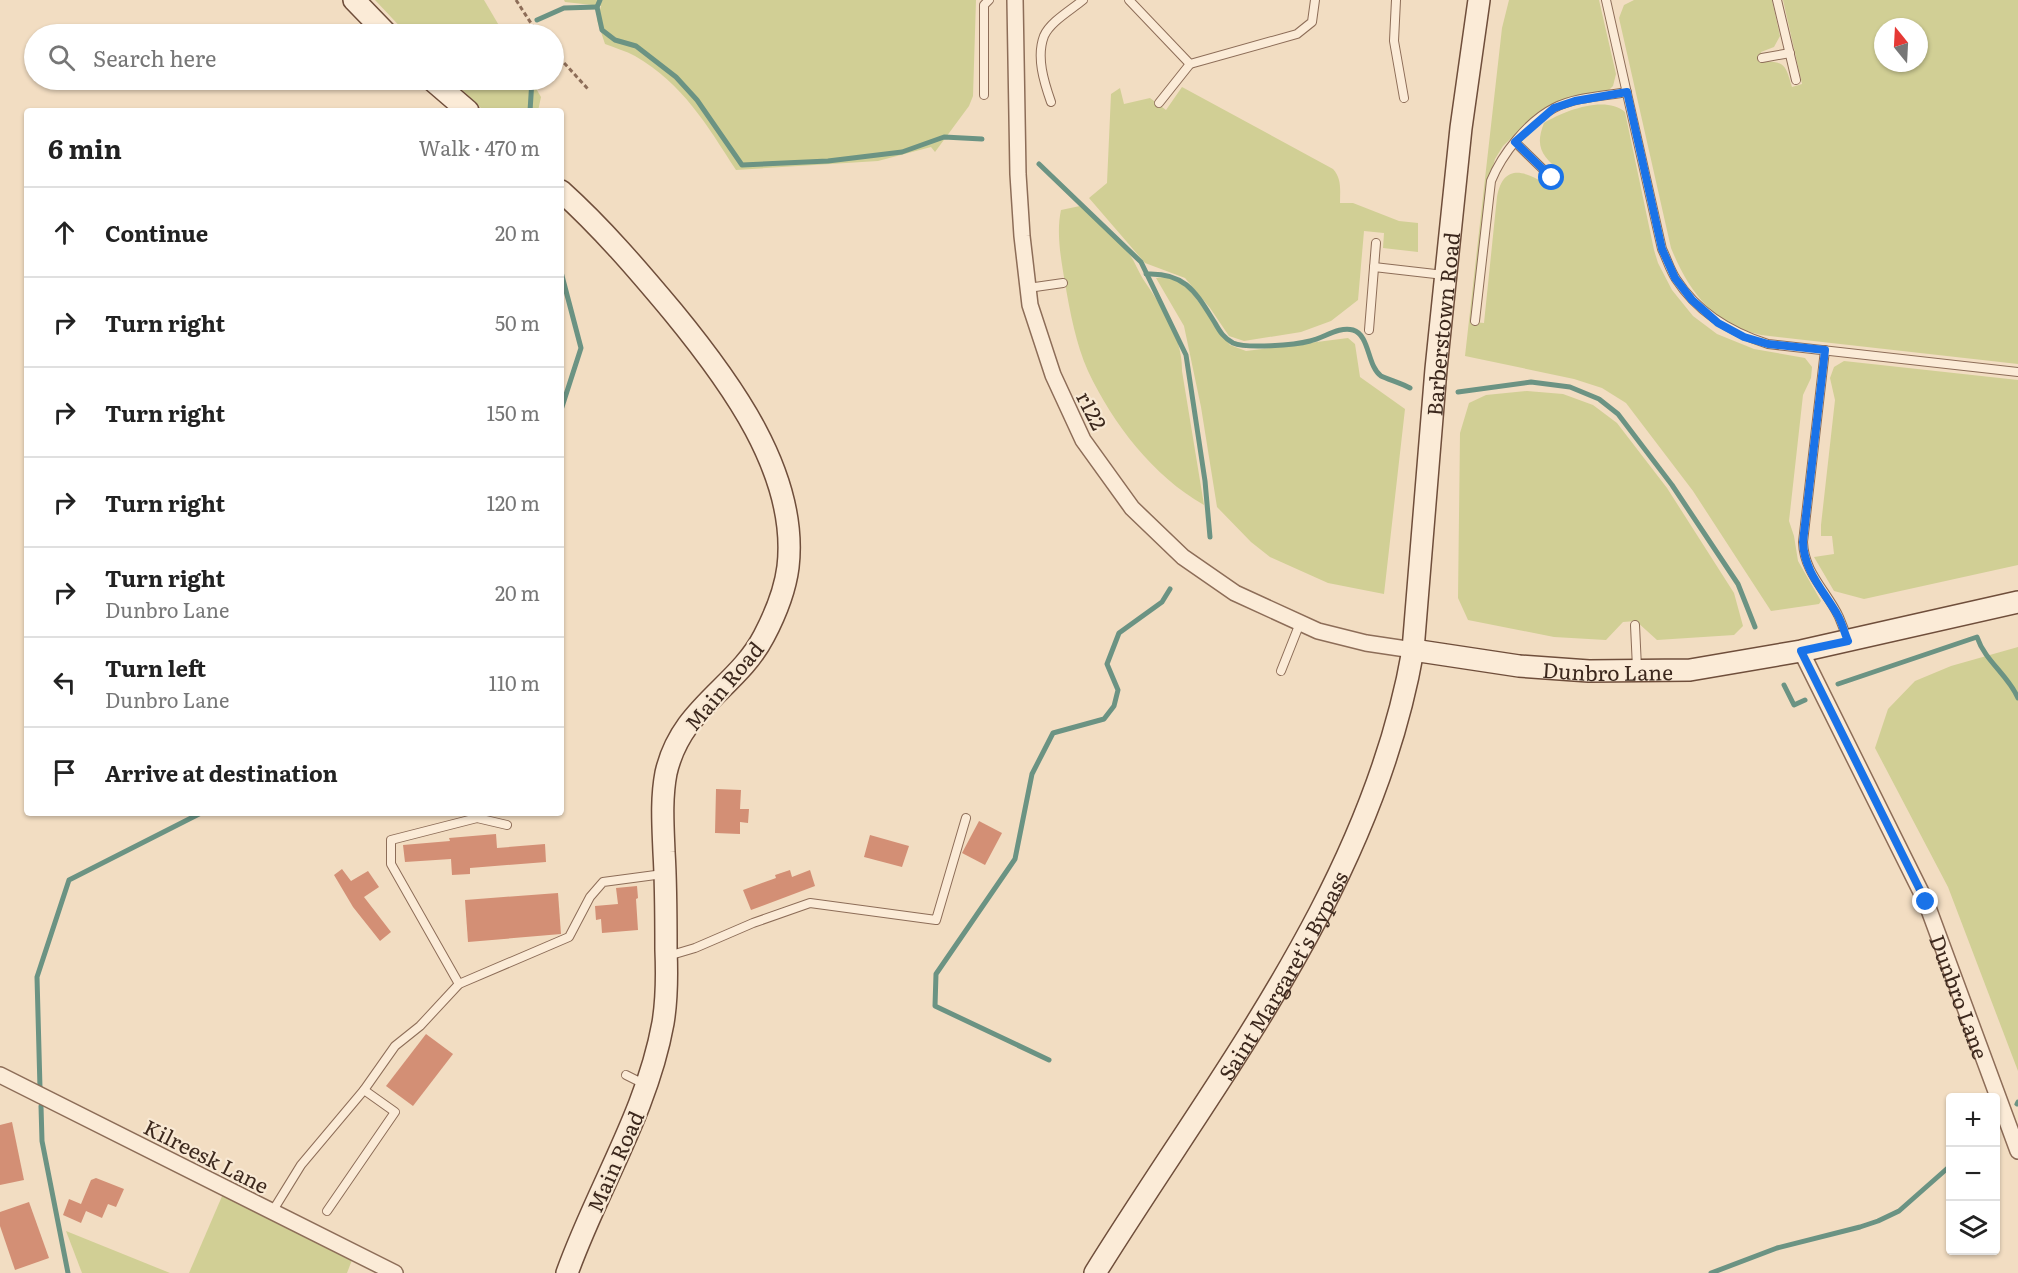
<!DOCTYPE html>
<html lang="en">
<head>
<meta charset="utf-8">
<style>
	:root { --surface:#fff; --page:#f2f2f2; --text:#222; --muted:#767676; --line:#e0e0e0 }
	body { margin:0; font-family:Literata,serif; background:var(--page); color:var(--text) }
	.controls { position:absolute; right:18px; bottom:18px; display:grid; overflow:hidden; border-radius:6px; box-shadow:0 2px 4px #0004 }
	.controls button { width:54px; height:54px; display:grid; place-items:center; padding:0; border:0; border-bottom:2px solid var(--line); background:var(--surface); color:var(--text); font:30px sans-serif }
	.compass { position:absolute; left:1874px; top:18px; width:54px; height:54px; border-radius:50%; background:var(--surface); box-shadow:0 2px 4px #0004; rotate:342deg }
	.stop { position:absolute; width:18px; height:18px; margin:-14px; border:4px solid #1a73e8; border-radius:50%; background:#fff }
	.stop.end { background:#1a73e8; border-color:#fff; box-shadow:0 2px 6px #0008 }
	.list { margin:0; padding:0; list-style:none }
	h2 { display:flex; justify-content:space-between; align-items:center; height:78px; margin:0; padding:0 24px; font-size:26px }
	h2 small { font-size:20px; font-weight:400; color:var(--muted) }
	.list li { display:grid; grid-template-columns:39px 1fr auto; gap:18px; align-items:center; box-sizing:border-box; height:90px; padding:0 24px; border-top:2px solid var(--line) }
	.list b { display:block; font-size:22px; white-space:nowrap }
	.list p { margin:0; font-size:20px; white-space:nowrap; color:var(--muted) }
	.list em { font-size:20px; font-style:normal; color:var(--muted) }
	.icon { flex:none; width:33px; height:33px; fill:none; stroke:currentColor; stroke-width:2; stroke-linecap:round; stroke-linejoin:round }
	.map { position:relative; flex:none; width:2018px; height:1273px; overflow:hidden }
	.search { position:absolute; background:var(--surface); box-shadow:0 2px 4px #0004; left:24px; top:24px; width:540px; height:66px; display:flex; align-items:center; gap:15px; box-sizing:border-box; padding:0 21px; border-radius:33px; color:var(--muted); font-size:22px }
	.panel { position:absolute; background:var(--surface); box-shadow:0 2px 4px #0004; left:24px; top:108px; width:540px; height:708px; border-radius:6px }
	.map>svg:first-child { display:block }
</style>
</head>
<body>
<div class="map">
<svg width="2018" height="1273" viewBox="0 0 2018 1273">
	<rect width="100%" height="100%" fill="#f2ddc2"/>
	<!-- green -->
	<g fill="#d1cf95" fill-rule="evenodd">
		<path d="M375 0H484L504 34H407Z"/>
		<path d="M564 0H976L973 96 969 106 935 152 931 147 878 161 736 170C706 124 684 85 635 56 626 51 615 48 605 44L597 20 601 6 565 2Z"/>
		<path d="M1509 0H1599L1616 74 1613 86 1609 90 1560 101 1549 106 1538 112 1503 146 1495 159 1487 190 1473 322 1484 323 1497 197C1504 159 1530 174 1551 187L1562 173C1543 157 1534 148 1544 123 1564 111 1605 95 1625 112L1654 250 1658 263 1672 290 1693 316 1717 334 1754 349 1805 358 1812 367 1811 378 1803 395 1789 521 1794 536 1798 561 1821 601 1819 604 1771 611 1693 491 1626 403 1602 388 1574 379 1465 356 1502 28Z"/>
		<path d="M1634 0H1772L1780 36 1774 47 1761 52 1763 62C1786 60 1786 68 1792 87L1802 84 1783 0H2018V364L1761 335C1713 324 1689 292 1671 248L1619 18 1624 5ZM1883 27H1919V63H1883Z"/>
		<path d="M452 80H531L541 97 538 111H484Z"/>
		<path d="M1182 87 1333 169C1342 179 1340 190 1340 203H1353L1399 221 1418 223V252L1383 248 1384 233 1364 231 1358 300 1331 321 1301 332 1244 341 1229 336 1210 308 1185 278 1145 263 1089 198 1107 183 1111 94 1120 88 1124 104 1150 98 1166 110Z"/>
		<path d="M1080 206C1097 222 1115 237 1130 255 1135 262 1138 271 1143 279 1161 306 1183 337 1182 371L1204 505C1153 476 1113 424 1088 371 1076 344 1070 312 1065 283 1061 259 1056 233 1061 210Z"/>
		<path d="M1165 277 1180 282 1192 293 1230 345 1246 351 1348 338 1355 344 1360 377 1405 409 1384 594 1328 583 1270 557 1251 542 1217 507 1201 407 1184 326 1156 278Z"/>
		<path d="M1844 361 2018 380V565L1864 599 1834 591 1814 557 1834 554 1832 536H1821V525L1835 400 1830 378 1834 367Z"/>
		<path d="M1527 391 1563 394 1593 405 1617 423 1667 488 1734 593 1743 626 1734 635 1657 640 1636 621 1623 622 1606 640 1554 637 1468 620 1458 598 1460 433 1469 403 1486 395Z"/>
		<path d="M2018 647V1071L1948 887 1875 748 1888 709 1915 681 1951 666Z"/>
		<path d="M223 1194 352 1260 347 1273H189Z"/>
		<path d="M66 1231 170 1273H82Z"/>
	</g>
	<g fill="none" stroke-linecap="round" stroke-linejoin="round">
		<!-- stream -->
		<g stroke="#6b9383" stroke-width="5">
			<path d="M600 0 597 7 602 30 615 40 636 46 676 77 697 100 742 165 828 161 902 152 944 137 982 139"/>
			<path d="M537 20 564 8 597 7"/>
			<path d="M511 34 521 29"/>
			<path d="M530 111 532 80"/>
			<path d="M1039 164 1141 262 1186 355 1205 481 1210 537"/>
			<path d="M561 272 581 348 561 410"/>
			<path d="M1146 274C1186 272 1196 293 1215 323 1220 332 1224 338 1233 343 1247 349 1295 345 1310 341 1324 338 1339 326 1353 330 1370 335 1367 366 1381 376 1387 379 1403 384 1410 388"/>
			<path d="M1458 392 1531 382 1570 387 1599 399 1618 414 1672 485 1738 584 1755 627"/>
			<path d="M1838 684 1977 637C1985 661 2008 675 2018 698"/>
			<path d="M1784 685 1794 705 1805 700"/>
			<path d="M1049 1060 935 1006 936 974 1015 859 1032 774 1053 733 1104 719 1114 706 1118 690 1107 664 1119 633 1162 602 1170 589"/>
			<path d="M40 1088 37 977 69 880 201 813"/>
			<path d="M2017 1104 2018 1102"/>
			<path d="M41 1106 42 1141 68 1273"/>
			<path d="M1711 1273 1777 1248 1860 1227 1878 1221 1899 1211 1950 1166"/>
		</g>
	</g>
	<!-- building -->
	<g fill="#d38f75">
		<path d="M716 789 741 790 740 809H749L748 823 740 822V834L715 833Z"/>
		<path d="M979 821 1002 833 985 865 962 853Z"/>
		<path d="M496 834 497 848 545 844 546 862 470 868V874L452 875 451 859 405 862 403 845 450 841 449 838Z"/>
		<path d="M870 835 909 846 902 867 864 857Z"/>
		<path d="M342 869 351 881 368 871 379 887 364 897 391 932 380 941 353 907 334 875Z"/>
		<path d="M790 870 792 877 810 870 815 886 751 910 743 890 776 878 775 875Z"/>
		<path d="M637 886 638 898 636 899 638 930 602 933 601 919 596 920 595 906 618 904 616 888Z"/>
		<path d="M558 893 561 934 468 942 465 900Z"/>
		<path d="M426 1034 453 1054 413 1106 386 1086Z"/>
		<path d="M12 1122 24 1180 0 1185V1125Z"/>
		<path d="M96 1178 124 1189 116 1207 108 1204 102 1218 86 1211 81 1223 63 1215 69 1199 81 1204 91 1180Z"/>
		<path d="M29 1202 49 1258 15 1270 0 1226V1212Z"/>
	</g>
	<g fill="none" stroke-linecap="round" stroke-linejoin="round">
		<!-- lane casing -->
		<g stroke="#8d6d58" stroke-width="10">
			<g id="lane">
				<path d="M1129 0 1190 64 1297 34 1312 22 1315 0"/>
				<path d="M1396 0 1394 41 1404 98"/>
				<path d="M1606 0 1662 249C1667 259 1670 270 1676 279 1698 313 1730 332 1768 344L2018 372"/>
				<path d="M1777 0 1796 80"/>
				<path d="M1762 58 1790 53"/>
				<path d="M984 95V5L989 0"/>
				<path d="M1051 102C1044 82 1036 57 1044 36 1050 22 1071 10 1083 0"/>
				<path d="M1159 103 1190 64"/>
				<path d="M1515 142 1552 178"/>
				<path d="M1374 267 1444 275"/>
				<path d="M1028 288 1063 283"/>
				<path d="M1475 321 1491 181C1502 154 1528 121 1554 108 1575 97 1604 96 1627 92"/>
				<path d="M1369 330 1376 243"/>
				<path d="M1825 350 1803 542C1804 573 1827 591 1839 617 1842 624 1845 632 1847 639"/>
				<path d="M1635 625 1637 668"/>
				<path d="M1281 671 1300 623"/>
				<path d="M668 956 695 948 753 923 810 903 936 920 966 818"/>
				<path d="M459 984 391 864V840L477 818 507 825"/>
				<path d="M626 1075 646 1085"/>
				<path d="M327 1211 395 1112 364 1090"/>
				<path d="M272 1212 301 1165 364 1090 395 1046 420 1026 459 984 569 937 590 897 603 882 663 874"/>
			</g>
		</g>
		<!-- street casing -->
		<g stroke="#8d6d58" stroke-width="18">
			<g id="street">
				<path d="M1015 0 1018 174 1022 236 1030 305 1053 375 1083 440 1132 508 1183 557 1235 593 1318 631 1366 643 1413 650"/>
				<path id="s1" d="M1801 651 1926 902 2018 1151"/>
				<path d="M0 1075 395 1273"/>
			</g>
		</g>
		<!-- secondary casing -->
		<g stroke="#6f4e3b" stroke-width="24">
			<g id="secondary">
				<path d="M354 0 387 34"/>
				<path d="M432 80 468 111"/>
				<path d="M561 191C602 228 637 269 673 312 728 379 799 473 788 567 785 591 775 615 764 636 737 688 681 707 666 773 661 799 663 826 664 852 666 884 666 917 666 950 667 974 667 999 663 1023 647 1112 597 1189 567 1273"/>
				<path id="s2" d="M1413 650 1519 666 1589 671 1690 670 1801 651 2018 602"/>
				<path id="s3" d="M1095 1273C1218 1075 1372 886 1413 650L1436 369 1461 128 1479 0"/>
			</g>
		</g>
		<!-- path -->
		<g stroke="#8d6d58" stroke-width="3" stroke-dasharray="4.5 3" stroke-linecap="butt">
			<path d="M516 0 538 34"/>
			<path d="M554 52 588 89"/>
		</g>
		<!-- lane -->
		<use href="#lane" stroke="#fbebd7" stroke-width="8"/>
		<!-- street -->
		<use href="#street" stroke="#fbebd7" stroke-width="15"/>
		<!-- secondary -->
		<use href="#secondary" stroke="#fbebd7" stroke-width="21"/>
	</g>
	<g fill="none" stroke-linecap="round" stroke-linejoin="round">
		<!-- route -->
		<path stroke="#1a73e8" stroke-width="8" d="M1552 178 1515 142 1554 108 1575 101 1627 92 1662 249 1675 278 1692 300 1718 323 1744 337 1768 344 1825 350 1803 542C1804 571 1823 590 1837 614 1842 622 1844 632 1848 641L1801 651 1926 902"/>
	</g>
	<g text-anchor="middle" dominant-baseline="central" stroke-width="4.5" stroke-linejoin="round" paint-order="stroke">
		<!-- street labels -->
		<g font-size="21" fill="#3c281d" stroke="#f8e8d3">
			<text stroke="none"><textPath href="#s3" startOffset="1032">Barberstown Road</textPath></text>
			<text transform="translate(1093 410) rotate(63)">r122</text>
			<text stroke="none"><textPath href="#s2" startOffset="196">Dunbro Lane</textPath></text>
			<text transform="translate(723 685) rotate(-50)">Main Road</text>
			<text stroke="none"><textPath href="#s3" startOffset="352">Saint Margaret's Bypass</textPath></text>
			<text stroke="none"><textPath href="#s1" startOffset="381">Dunbro Lane</textPath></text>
			<text transform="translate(207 1155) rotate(27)">Kilreesk Lane</text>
			<text transform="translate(614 1161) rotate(-66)">Main Road</text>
		</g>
	</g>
</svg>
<div class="controls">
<button>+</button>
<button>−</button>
<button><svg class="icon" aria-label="layers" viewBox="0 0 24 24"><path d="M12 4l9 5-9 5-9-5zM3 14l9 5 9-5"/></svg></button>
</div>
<svg class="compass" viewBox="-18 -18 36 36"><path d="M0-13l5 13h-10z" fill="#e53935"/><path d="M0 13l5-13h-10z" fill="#767676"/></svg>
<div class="stop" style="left:1552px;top:178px"></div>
<div class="stop end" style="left:1926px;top:902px"></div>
<div class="search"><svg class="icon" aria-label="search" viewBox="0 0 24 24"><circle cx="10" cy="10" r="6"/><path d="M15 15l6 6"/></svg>Search here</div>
<section class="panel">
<h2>6 min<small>Walk · 470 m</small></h2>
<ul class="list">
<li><svg class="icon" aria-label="ahead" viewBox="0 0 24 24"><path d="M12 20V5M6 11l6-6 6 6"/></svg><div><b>Continue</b></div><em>20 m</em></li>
<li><svg class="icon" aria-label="right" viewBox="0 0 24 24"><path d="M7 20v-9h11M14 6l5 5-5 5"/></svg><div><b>Turn right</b></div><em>50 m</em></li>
<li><svg class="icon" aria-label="right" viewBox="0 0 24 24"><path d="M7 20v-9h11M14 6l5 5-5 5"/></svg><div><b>Turn right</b></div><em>150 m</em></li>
<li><svg class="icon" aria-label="right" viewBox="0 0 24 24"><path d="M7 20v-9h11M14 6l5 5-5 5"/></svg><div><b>Turn right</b></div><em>120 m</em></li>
<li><svg class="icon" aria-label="right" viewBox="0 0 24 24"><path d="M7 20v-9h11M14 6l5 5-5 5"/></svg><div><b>Turn right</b><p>Dunbro Lane</p></div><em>20 m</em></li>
<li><svg class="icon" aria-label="left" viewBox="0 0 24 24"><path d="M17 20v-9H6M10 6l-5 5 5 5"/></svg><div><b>Turn left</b><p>Dunbro Lane</p></div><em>110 m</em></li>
<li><svg class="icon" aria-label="arrive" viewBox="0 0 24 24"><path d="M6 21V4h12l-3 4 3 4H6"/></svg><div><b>Arrive at destination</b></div></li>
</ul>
</section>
</div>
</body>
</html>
